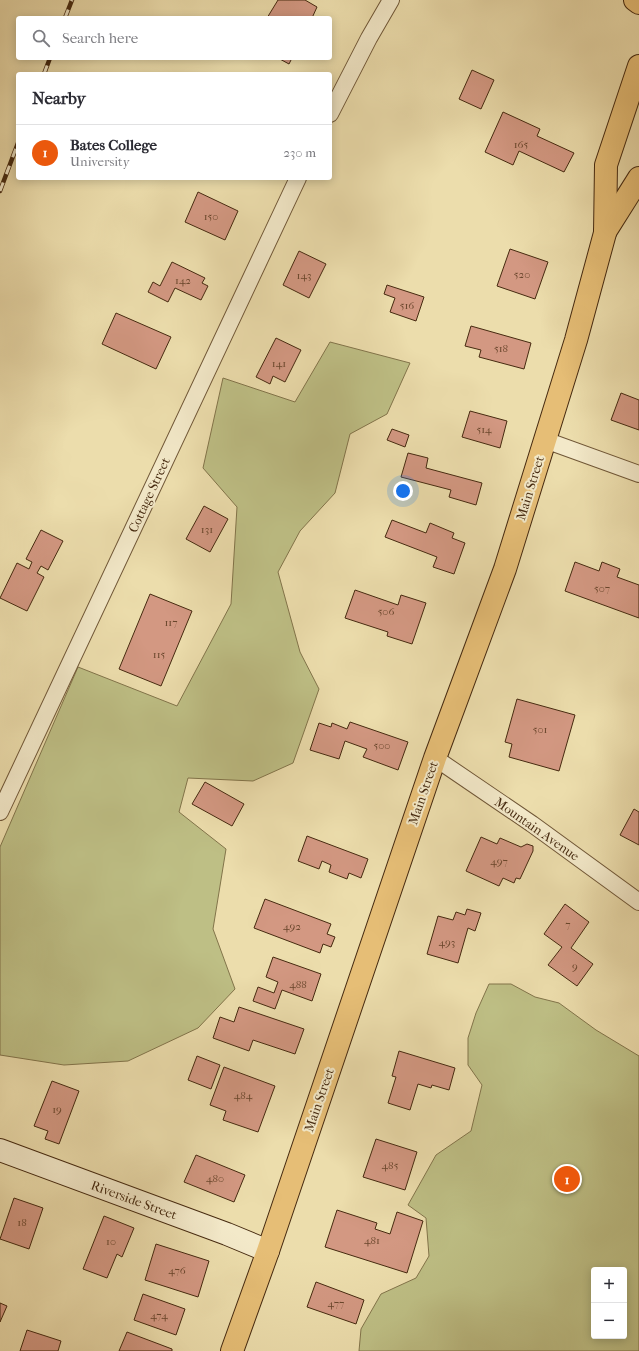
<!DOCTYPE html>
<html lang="en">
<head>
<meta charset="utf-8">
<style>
	:root { --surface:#fff; --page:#f2f2f3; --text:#2b2b33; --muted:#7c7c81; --line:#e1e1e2; --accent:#ea580c }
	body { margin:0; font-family:"IM FELL French Canon",serif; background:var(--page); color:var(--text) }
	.controls { position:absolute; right:12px; bottom:12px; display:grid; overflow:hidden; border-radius:4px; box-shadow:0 2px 10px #0003 }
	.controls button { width:36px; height:36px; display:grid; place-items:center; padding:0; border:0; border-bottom:1px solid var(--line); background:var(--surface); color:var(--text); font:20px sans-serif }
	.you { position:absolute; left:403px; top:491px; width:14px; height:14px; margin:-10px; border:3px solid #fff; border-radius:50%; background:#1a73e8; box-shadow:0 0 0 6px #1a73e833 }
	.badge { display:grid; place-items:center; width:26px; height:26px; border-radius:50%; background:var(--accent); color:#fff; font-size:13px; font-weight:700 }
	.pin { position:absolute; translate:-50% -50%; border:2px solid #fff; box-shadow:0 1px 4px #0006 }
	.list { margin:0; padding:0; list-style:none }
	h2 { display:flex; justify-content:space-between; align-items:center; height:52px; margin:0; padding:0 16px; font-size:17px }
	h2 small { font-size:13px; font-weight:400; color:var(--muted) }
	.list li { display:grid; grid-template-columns:26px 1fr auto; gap:12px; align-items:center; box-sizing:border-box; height:56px; padding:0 16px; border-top:1px solid var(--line) }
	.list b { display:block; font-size:15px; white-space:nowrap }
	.list p { margin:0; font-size:13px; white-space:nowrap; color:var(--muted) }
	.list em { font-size:13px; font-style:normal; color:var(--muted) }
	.icon { flex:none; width:22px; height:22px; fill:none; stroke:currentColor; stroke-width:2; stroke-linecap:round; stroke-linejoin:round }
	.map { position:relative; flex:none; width:639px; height:1351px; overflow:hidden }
	.search { position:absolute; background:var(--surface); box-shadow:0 2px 10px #0003; left:16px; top:16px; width:316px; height:44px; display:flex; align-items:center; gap:10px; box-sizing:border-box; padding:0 14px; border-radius:4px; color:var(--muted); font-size:15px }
	.panel { position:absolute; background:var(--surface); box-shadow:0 2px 10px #0003; left:16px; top:72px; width:316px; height:108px; border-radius:4px }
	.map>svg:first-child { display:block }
</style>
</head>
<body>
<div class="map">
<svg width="639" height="1351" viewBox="0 0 639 1351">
	<rect width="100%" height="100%" fill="#ecddac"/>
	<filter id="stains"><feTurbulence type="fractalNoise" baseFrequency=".005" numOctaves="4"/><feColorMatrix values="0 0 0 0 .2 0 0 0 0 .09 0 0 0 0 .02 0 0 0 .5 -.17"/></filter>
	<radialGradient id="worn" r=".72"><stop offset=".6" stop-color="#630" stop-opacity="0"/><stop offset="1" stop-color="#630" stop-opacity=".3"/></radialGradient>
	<!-- green -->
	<g fill="#bebf85" stroke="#82744a" fill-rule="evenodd">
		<path d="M330 342 410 363 387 414 350 434 335 493 300 531 278 572 300 652 319 689 293 763 253 781 188 778 179 812 226 849 213 929 235 989 198 1028 128 1061 64 1065 0 1055V847L78 667 177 706 231 604 237 507 203 468 223 378 295 402Z"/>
		<path d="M489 984H511L535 997 559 1003 596 1030 639 1056V1351H359L361 1329 381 1294 416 1278 429 1256 426 1218 408 1205 436 1155 471 1131 482 1085 468 1065V1038L476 1013ZM594 1270H624V1336H594Z"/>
	</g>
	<!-- building -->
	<g fill="#d39882" stroke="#462a10">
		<path d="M278 0H305L317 7 312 18H267Z"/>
		<path d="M278 58H292L289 64Z"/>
		<path d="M472 70 494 80 481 109 459 99Z"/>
		<path d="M503 112 540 129 537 136 574 153 564 172 519 151 513 165 485 152Z"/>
		<path d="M198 192 238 211 225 240 185 222Z"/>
		<path d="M510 249 548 262 535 299 497 286Z"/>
		<path d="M299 251 326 264 309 298 283 285Z"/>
		<path d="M172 262 205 278 202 283 208 286 201 300 175 288 168 302 148 292 153 282 160 286Z"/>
		<path d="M387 285 424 297 416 321 390 312 395 298 384 294Z"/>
		<path d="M116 313 171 337 156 369 102 344Z"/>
		<path d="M471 326 531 343 524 369 479 357 481 350 465 346Z"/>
		<path d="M276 338 301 350 285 382 273 376 270 384 256 377Z"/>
		<path d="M621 393 639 400V430L611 420Z"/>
		<path d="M470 411 507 421 500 448 462 437Z"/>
		<path d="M392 429 409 435 405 447 387 440Z"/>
		<path d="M408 453 428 458 426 468 482 483 476 505 449 497 451 490 401 477Z"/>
		<path d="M204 506 228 519 210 552 186 539Z"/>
		<path d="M392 520 426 533 430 523 454 533 452 538 465 543 454 574 433 567 437 557 385 537Z"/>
		<path d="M41 530 63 541 48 570 41 566 37 573 44 577 27 611 0 598 17 563 29 569 32 562 26 559Z"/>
		<path d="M575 562 599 571 602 562 620 569 617 577 639 585V618L565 591Z"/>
		<path d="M355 590 398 605 401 595 426 603 412 644 387 636 388 632 345 618Z"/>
		<path d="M150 594 192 611 161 686 119 669Z"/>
		<path d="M517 699 575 715 559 771 509 757 512 744 505 742Z"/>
		<path d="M350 722 408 742 398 770 363 757 367 749 345 741 339 759 310 750 319 723 331 727 332 723 347 729Z"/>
		<path d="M205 782 244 804 232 826 192 804Z"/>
		<path d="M634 809 639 812V845L620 835Z"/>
		<path d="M307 836 368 859 361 878 349 873 347 879 329 872 331 865 322 861 319 869 298 861Z"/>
		<path d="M481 837 497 844 500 838 521 847 527 844 533 846V851L520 879 516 878 514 883 503 878 499 886 466 871Z"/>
		<path d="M265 899 331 924 327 934 335 937 331 947 323 944 320 953 254 928Z"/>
		<path d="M565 904 589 922 571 948 593 964 577 986 548 965 562 947 544 934Z"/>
		<path d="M467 909 481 913 475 931 468 928 458 963 427 954 438 916 453 920 456 912 465 915Z"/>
		<path d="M273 957 321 974 312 1001 282 990 275 1009 253 1001 258 987 274 993 278 982 266 977Z"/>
		<path d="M239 1007 304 1029 295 1054 253 1040 249 1051 213 1038 220 1017 234 1022Z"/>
		<path d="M399 1051 455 1068 449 1090 432 1085 431 1088 418 1084 410 1110 388 1103 396 1077 392 1076Z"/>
		<path d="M197 1056 220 1065 211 1089 188 1080Z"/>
		<path d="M224 1067 275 1086 258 1132 223 1120 226 1111 210 1105Z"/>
		<path d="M52 1081 79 1091 59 1144 45 1139 48 1131 34 1126Z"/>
		<path d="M376 1139 417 1152 405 1190 363 1177Z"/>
		<path d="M196 1155 245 1175 234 1202 184 1182Z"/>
		<path d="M14 1198 43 1208 29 1249 0 1239Z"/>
		<path d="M337 1210 377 1223 375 1229 390 1234 397 1212 423 1221 407 1273 325 1247Z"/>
		<path d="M104 1216 134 1228 122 1257 117 1254 107 1278 83 1269Z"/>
		<path d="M156 1244 209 1261 198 1297 145 1280Z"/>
		<path d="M316 1282 364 1300 356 1324 307 1307Z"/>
		<path d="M143 1294 185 1309 176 1335 134 1320Z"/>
		<path d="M0 1303 7 1306 0 1322Z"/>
		<path d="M27 1330 61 1341 58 1351H20Z"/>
		<path d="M127 1332 172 1349V1351H119Z"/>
	</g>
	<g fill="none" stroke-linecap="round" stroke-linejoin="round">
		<!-- street casing -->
		<g stroke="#705737" stroke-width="18">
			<g id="street">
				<path d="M330 114 369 38 391 0"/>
				<path d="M545 440 639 474"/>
				<path d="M435 758 532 824 639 902"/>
				<path d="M0 812 298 178"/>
			</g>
		</g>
		<!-- secondary casing -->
		<g stroke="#462a10" stroke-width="24">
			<path id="secondary" d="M0 1150 227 1234 268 1251"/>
		</g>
		<!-- primary casing -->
		<g stroke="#462a10" stroke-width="24">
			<path id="primary" d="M635 0 639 3"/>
		</g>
		<!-- highway casing -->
		<g stroke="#462a10" stroke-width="24">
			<g id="highway">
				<path d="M605 232 639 178"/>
				<path d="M232 1351 268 1251 435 758 505 569 576 340 605 233 606 165 639 66"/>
			</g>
		</g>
		<!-- street -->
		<use href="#street" stroke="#f3e9c9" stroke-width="16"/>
		<!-- secondary -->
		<use href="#secondary" stroke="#f3e9c9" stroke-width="22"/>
		<!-- primary -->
		<use href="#primary" stroke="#e6be76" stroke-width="22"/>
		<!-- highway -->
		<use href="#highway" stroke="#e6be76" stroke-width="22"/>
		<!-- rail casing -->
		<g stroke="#462a10" stroke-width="4.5">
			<g id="rail">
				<path d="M65 18 72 0"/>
				<path d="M44 74 50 58"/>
				<path d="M0 191 18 143"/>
			</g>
		</g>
		<!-- rail -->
		<use href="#rail" stroke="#f3e9c9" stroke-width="3" stroke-dasharray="9" stroke-linecap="butt"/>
	</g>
	<g text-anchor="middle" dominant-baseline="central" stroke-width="4" stroke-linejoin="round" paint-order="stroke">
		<!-- number labels -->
		<g font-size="11" fill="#69462c">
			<text x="521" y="144">165</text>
			<text x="211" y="216">150</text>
			<text x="522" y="274">520</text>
			<text x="304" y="275">143</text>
			<text x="183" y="280">142</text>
			<text x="407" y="305">516</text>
			<text x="501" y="348">518</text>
			<text x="279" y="363">141</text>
			<text x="484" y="429">514</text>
			<text x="207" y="529">131</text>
			<text x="602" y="588">507</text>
			<text x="386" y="611">506</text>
			<text x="171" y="622">117</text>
			<text x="159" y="654">115</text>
			<text x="540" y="729">501</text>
			<text x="382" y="745">500</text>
			<text x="499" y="861">497</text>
			<text x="568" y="924">7</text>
			<text x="292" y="926">492</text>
			<text x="447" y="942">493</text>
			<text x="575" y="966">9</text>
			<text x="298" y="984">488</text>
			<text x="243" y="1095">484</text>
			<text x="57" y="1109">19</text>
			<text x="390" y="1165">485</text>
			<text x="215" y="1178">480</text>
			<text x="22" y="1222">18</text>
			<text x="372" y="1240">481</text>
			<text x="111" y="1241">10</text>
			<text x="177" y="1270">476</text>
			<text x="336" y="1303">477</text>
			<text x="159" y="1315">474</text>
		</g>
		<!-- street labels -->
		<g font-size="13" fill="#462a10" stroke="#f3e9c9">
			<text transform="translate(530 488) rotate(-73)">Main Street</text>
			<text transform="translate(149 495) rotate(-65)">Cottage Street</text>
			<text transform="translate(423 793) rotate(-71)">Main Street</text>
			<text transform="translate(537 829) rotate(35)">Mountain Avenue</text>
			<text transform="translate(319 1100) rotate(-71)">Main Street</text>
			<text transform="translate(134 1200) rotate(20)">Riverside Street</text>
		</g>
	</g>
	<rect width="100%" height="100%" filter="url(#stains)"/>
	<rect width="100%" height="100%" fill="url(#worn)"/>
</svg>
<div class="controls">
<button>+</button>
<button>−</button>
</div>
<div class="you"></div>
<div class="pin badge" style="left:567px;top:1179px">1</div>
<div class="search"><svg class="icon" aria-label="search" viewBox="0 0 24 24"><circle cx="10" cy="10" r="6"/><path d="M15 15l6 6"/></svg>Search here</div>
<section class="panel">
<h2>Nearby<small></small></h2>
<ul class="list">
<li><span class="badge">1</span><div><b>Bates College</b><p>University</p></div><em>230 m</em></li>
</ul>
</section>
</div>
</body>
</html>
